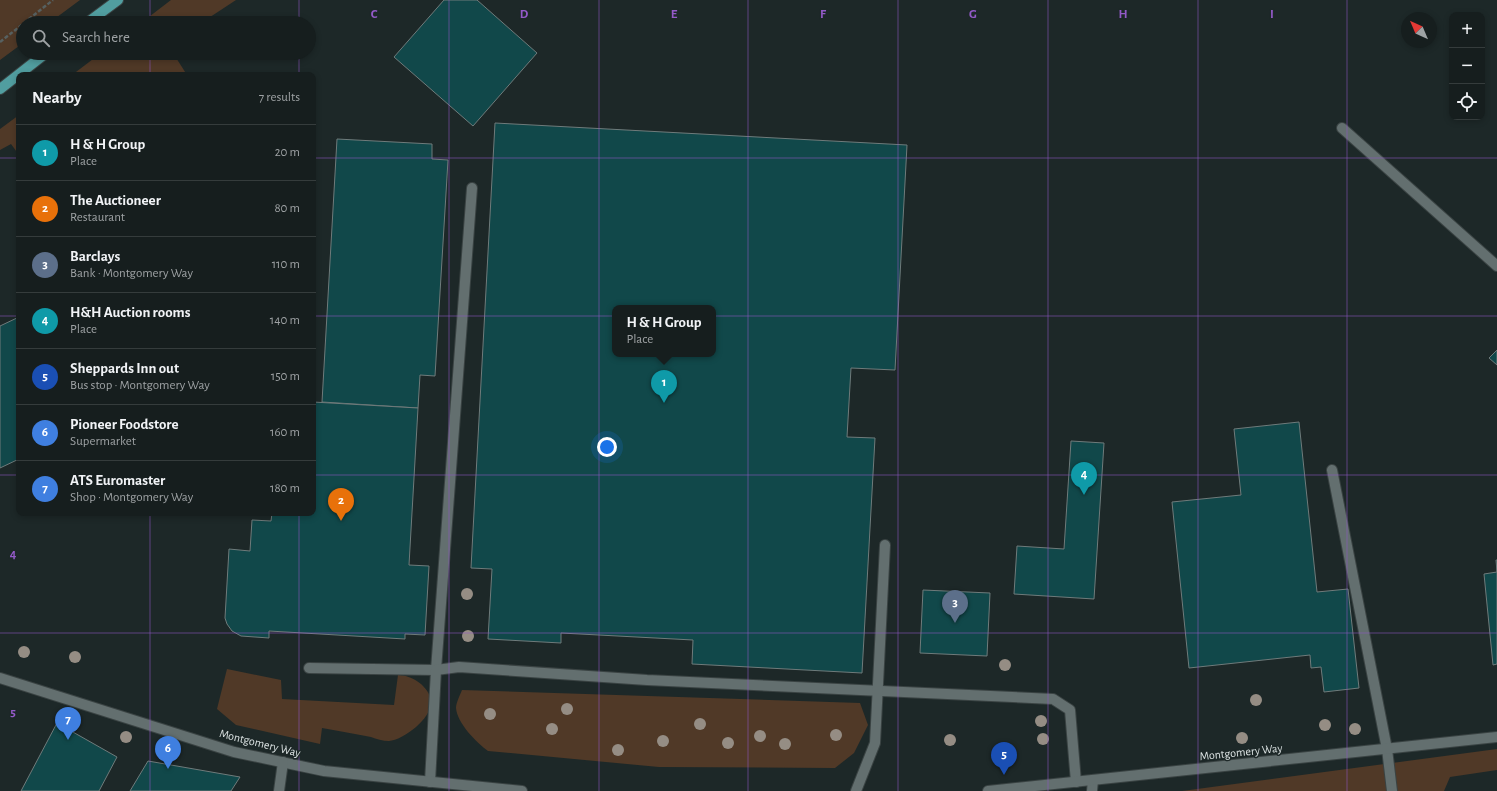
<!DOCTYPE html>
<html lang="en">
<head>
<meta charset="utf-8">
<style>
	:root { --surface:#161e1e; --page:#1f2727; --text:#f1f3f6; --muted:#9ea2a4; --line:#353c3c; --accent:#fb9e50 }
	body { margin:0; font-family:"Alegreya Sans",sans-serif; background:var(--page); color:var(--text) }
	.controls { position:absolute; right:12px; top:12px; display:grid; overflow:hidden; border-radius:8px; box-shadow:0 2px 6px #0003 }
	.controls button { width:36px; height:36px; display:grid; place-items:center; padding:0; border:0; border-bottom:1px solid var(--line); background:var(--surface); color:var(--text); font:20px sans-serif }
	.compass { position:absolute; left:1401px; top:12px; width:36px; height:36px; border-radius:50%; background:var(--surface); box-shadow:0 2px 6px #0003; rotate:316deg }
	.you { position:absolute; left:607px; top:447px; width:14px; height:14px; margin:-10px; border:3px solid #fff; border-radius:50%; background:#1a73e8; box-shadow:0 0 0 6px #1a73e833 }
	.badge { display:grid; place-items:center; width:26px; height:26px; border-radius:50%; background:var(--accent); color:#fff; font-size:13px; font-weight:700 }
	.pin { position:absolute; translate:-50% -33px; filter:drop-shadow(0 1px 2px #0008) }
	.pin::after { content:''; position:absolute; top:21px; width:14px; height:12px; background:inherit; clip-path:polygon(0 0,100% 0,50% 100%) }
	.popup { position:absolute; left:612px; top:305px; width:104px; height:52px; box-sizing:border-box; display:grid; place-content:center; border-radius:8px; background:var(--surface); filter:drop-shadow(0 1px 3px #0005); font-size:13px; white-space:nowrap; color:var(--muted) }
	.popup b { font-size:15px; color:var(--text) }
	.popup::after { content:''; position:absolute; left:50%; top:100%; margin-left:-8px; border:8px solid transparent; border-top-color:var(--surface) }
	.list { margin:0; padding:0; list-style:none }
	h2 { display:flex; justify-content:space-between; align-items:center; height:52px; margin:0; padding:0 16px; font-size:17px }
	h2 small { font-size:13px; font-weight:400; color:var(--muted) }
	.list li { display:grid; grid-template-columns:26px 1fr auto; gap:12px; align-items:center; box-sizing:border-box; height:56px; padding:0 16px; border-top:1px solid var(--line) }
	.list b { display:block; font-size:15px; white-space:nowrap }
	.list p { margin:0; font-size:13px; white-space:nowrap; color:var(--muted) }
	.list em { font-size:13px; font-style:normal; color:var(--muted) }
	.icon { flex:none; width:22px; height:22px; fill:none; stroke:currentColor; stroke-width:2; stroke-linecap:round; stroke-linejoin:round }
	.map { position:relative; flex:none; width:1497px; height:791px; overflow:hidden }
	.search { position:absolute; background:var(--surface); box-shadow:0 2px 6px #0003; left:16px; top:16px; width:300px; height:44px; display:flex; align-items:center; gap:10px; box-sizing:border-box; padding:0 14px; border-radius:22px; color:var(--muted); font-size:15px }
	.panel { position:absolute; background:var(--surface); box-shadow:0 2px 6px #0003; left:16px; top:72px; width:300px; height:444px; border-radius:8px }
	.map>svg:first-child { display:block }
</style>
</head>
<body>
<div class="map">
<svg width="1497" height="791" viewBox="0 0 1497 791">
	<rect width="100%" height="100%" fill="#1d2828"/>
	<!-- green -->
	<g fill="#503927">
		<path d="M0 0H80L49 23H23V43L0 60Z"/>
		<path d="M171 0H236L201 23H141Z"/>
		<path d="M101 53H173L187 75H72Z"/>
		<path d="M19 115V155L11 144 0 150V129Z"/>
		<path d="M227 669 281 680 282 699 394 705 398 675C411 675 430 686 431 702 432 718 404 740 389 741 383 741 376 739 371 737 355 734 339 731 322 728L320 744 236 725 217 709Z"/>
		<path d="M462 690 860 703 868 725 854 753 835 768 659 767 488 751C477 743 457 723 456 708 456 703 460 695 462 690Z"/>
		<path d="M1497 749V770L1450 777 1444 791H1182Z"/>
	</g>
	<!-- building -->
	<g fill="#11484a" stroke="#6f7b7b" fill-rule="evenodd">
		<path d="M444 0H477L537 53 473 126 394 57Z"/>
		<path d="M495 123 907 145 895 370 851 368 847 437 875 438 862 673 692 664 693 640 561 633V643L488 639 492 569 471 568ZM615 308H713V354H615Z"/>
		<path d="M337 139 432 144V159L448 160 435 376 420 375 418 408 322 402Z"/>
		<path d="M19 317V459L0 468V326Z"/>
		<path d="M1497 350V365L1489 358Z"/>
		<path d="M313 402 418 408 409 565 429 566 425 635 405 634V639L269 631V638L241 636 232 631 227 624 225 618 229 549 250 551 252 520 271 521 272 513H313Z"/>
		<path d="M1299 422 1317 592 1348 589 1359 688 1324 692 1321 667 1311 668 1310 655 1189 668 1172 502 1241 495 1234 429Z"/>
		<path d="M1071 441 1104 443 1094 599 1014 594 1017 546 1064 549Z"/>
		<path d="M1496 560H1497V664L1493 665 1484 574 1497 572Z"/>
		<path d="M923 590 990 593 987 656 920 653Z"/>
		<path d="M57 723 117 757 99 791H21Z"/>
		<path d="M148 761 240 777 231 791H130Z"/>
	</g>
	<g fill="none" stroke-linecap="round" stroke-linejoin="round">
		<!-- lane casing -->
		<g stroke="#3a4343" stroke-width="12">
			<g id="lane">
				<path d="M1342 128 1497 266"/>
				<path d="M1332 470 1387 749"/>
				<path d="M309 668 436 670 472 188"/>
				<path d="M430 782 436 670 459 667 647 680 1053 699 1070 710 1076 782"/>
				<path d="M856 791 875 743 885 545"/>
				<path d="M1092 791 1093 780"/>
			</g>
		</g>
		<!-- street casing -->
		<g stroke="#3a4343" stroke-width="12">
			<g id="street">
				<path d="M0 678 234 752 324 771 522 791"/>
				<path d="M1387 749 1392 791"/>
				<path d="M279 791 283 762"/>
				<path d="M988 791 1497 737"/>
			</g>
		</g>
		<!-- primary casing -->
		<g stroke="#3a4343" stroke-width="12">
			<g id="primary">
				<path d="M87 23 118 0"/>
				<path d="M0 89 46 53"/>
			</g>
		</g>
		<!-- path -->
		<g stroke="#576161" stroke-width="2.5" stroke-dasharray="4 2" stroke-linecap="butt">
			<path d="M24 23 53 0"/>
			<path d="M0 42 23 24"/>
		</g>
		<!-- lane -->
		<use href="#lane" stroke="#636f6f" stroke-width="10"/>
		<!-- street -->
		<use href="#street" stroke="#636f6f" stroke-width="10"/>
		<!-- primary -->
		<use href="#primary" stroke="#519ea0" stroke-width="10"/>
	</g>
	<!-- trees -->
	<g fill="#958d84">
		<circle cx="467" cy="594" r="6"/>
		<circle cx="468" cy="636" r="6"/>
		<circle cx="24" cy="652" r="6"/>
		<circle cx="75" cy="657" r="6"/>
		<circle cx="1005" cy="665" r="6"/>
		<circle cx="1256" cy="700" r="6"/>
		<circle cx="567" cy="709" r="6"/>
		<circle cx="490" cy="714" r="6"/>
		<circle cx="1041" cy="721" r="6"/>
		<circle cx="700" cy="724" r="6"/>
		<circle cx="1325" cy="725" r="6"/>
		<circle cx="552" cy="729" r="6"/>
		<circle cx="1355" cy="729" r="6"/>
		<circle cx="836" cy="735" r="6"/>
		<circle cx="760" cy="736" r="6"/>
		<circle cx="126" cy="737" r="6"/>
		<circle cx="1242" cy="738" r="6"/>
		<circle cx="1043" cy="739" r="6"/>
		<circle cx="950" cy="740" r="6"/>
		<circle cx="663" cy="741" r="6"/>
		<circle cx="728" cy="743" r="6"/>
		<circle cx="785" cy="744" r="6"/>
		<circle cx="618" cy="750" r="6"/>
	</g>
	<!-- grid -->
	<path fill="none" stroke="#935ac8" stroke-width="1" stroke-opacity="0.55" d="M150 0V23M299 0V23M449 0V791M599 0V791M748 0V791M898 0V791M1048 0V791M1198 0V791M1347 0V791M150 53V75M299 53V75M0 158H19M313 158H1497M0 316H19M313 316H1497M0 475H19M313 475H1497M150 513V791M299 513V791M0 633H1497"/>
	<g text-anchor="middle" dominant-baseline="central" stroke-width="3" stroke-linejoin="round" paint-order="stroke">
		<!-- street labels -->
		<g font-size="12" fill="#dbe2e2" stroke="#1d2828">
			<text transform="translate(260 743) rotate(14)">Montgomery Way</text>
			<text transform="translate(1241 752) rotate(-6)">Montgomery Way</text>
		</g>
	</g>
	<g font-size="13" text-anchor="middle" font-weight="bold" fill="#935ac8" stroke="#1d2828" stroke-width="3" stroke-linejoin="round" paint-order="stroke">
		<text x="374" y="18">C</text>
		<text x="524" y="18">D</text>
		<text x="674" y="18">E</text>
		<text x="823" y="18">F</text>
		<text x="973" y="18">G</text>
		<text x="1123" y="18">H</text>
		<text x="1272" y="18">I</text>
		<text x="13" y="558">4</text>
		<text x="13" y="716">5</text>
	</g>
</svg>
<div class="controls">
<button>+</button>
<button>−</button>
<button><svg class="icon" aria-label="locate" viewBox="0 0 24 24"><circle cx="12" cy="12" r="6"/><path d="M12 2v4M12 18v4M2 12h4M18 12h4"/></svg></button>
</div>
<svg class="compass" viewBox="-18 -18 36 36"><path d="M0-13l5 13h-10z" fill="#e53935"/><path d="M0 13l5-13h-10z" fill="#9ea2a4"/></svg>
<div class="you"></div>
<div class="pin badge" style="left:664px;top:403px;background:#0f9aa8">1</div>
<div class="popup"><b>H &amp; H Group</b>Place</div>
<div class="pin badge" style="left:341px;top:521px;background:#e8710a">2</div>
<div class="pin badge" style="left:955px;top:623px;background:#5c6f8a">3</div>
<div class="pin badge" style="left:1084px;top:495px;background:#0f9aa8">4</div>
<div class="pin badge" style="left:1004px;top:775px;background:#1a4fb4">5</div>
<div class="pin badge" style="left:168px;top:769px;background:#3f7fe0">6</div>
<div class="pin badge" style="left:68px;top:740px;background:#3f7fe0">7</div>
<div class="search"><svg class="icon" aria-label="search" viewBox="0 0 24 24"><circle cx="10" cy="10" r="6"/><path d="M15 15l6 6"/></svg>Search here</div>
<section class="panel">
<h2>Nearby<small>7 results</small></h2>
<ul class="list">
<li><span class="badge" style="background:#0f9aa8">1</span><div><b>H &amp; H Group</b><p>Place</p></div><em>20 m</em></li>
<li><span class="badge" style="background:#e8710a">2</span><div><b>The Auctioneer</b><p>Restaurant</p></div><em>80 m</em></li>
<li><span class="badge" style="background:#5c6f8a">3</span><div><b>Barclays</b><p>Bank · Montgomery Way</p></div><em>110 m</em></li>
<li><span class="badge" style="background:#0f9aa8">4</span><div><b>H&amp;H Auction rooms</b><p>Place</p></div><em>140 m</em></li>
<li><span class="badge" style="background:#1a4fb4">5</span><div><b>Sheppards Inn out</b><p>Bus stop · Montgomery Way</p></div><em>150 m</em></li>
<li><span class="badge" style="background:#3f7fe0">6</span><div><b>Pioneer Foodstore</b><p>Supermarket</p></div><em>160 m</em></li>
<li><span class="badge" style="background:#3f7fe0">7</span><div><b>ATS Euromaster</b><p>Shop · Montgomery Way</p></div><em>180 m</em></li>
</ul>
</section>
</div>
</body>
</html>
